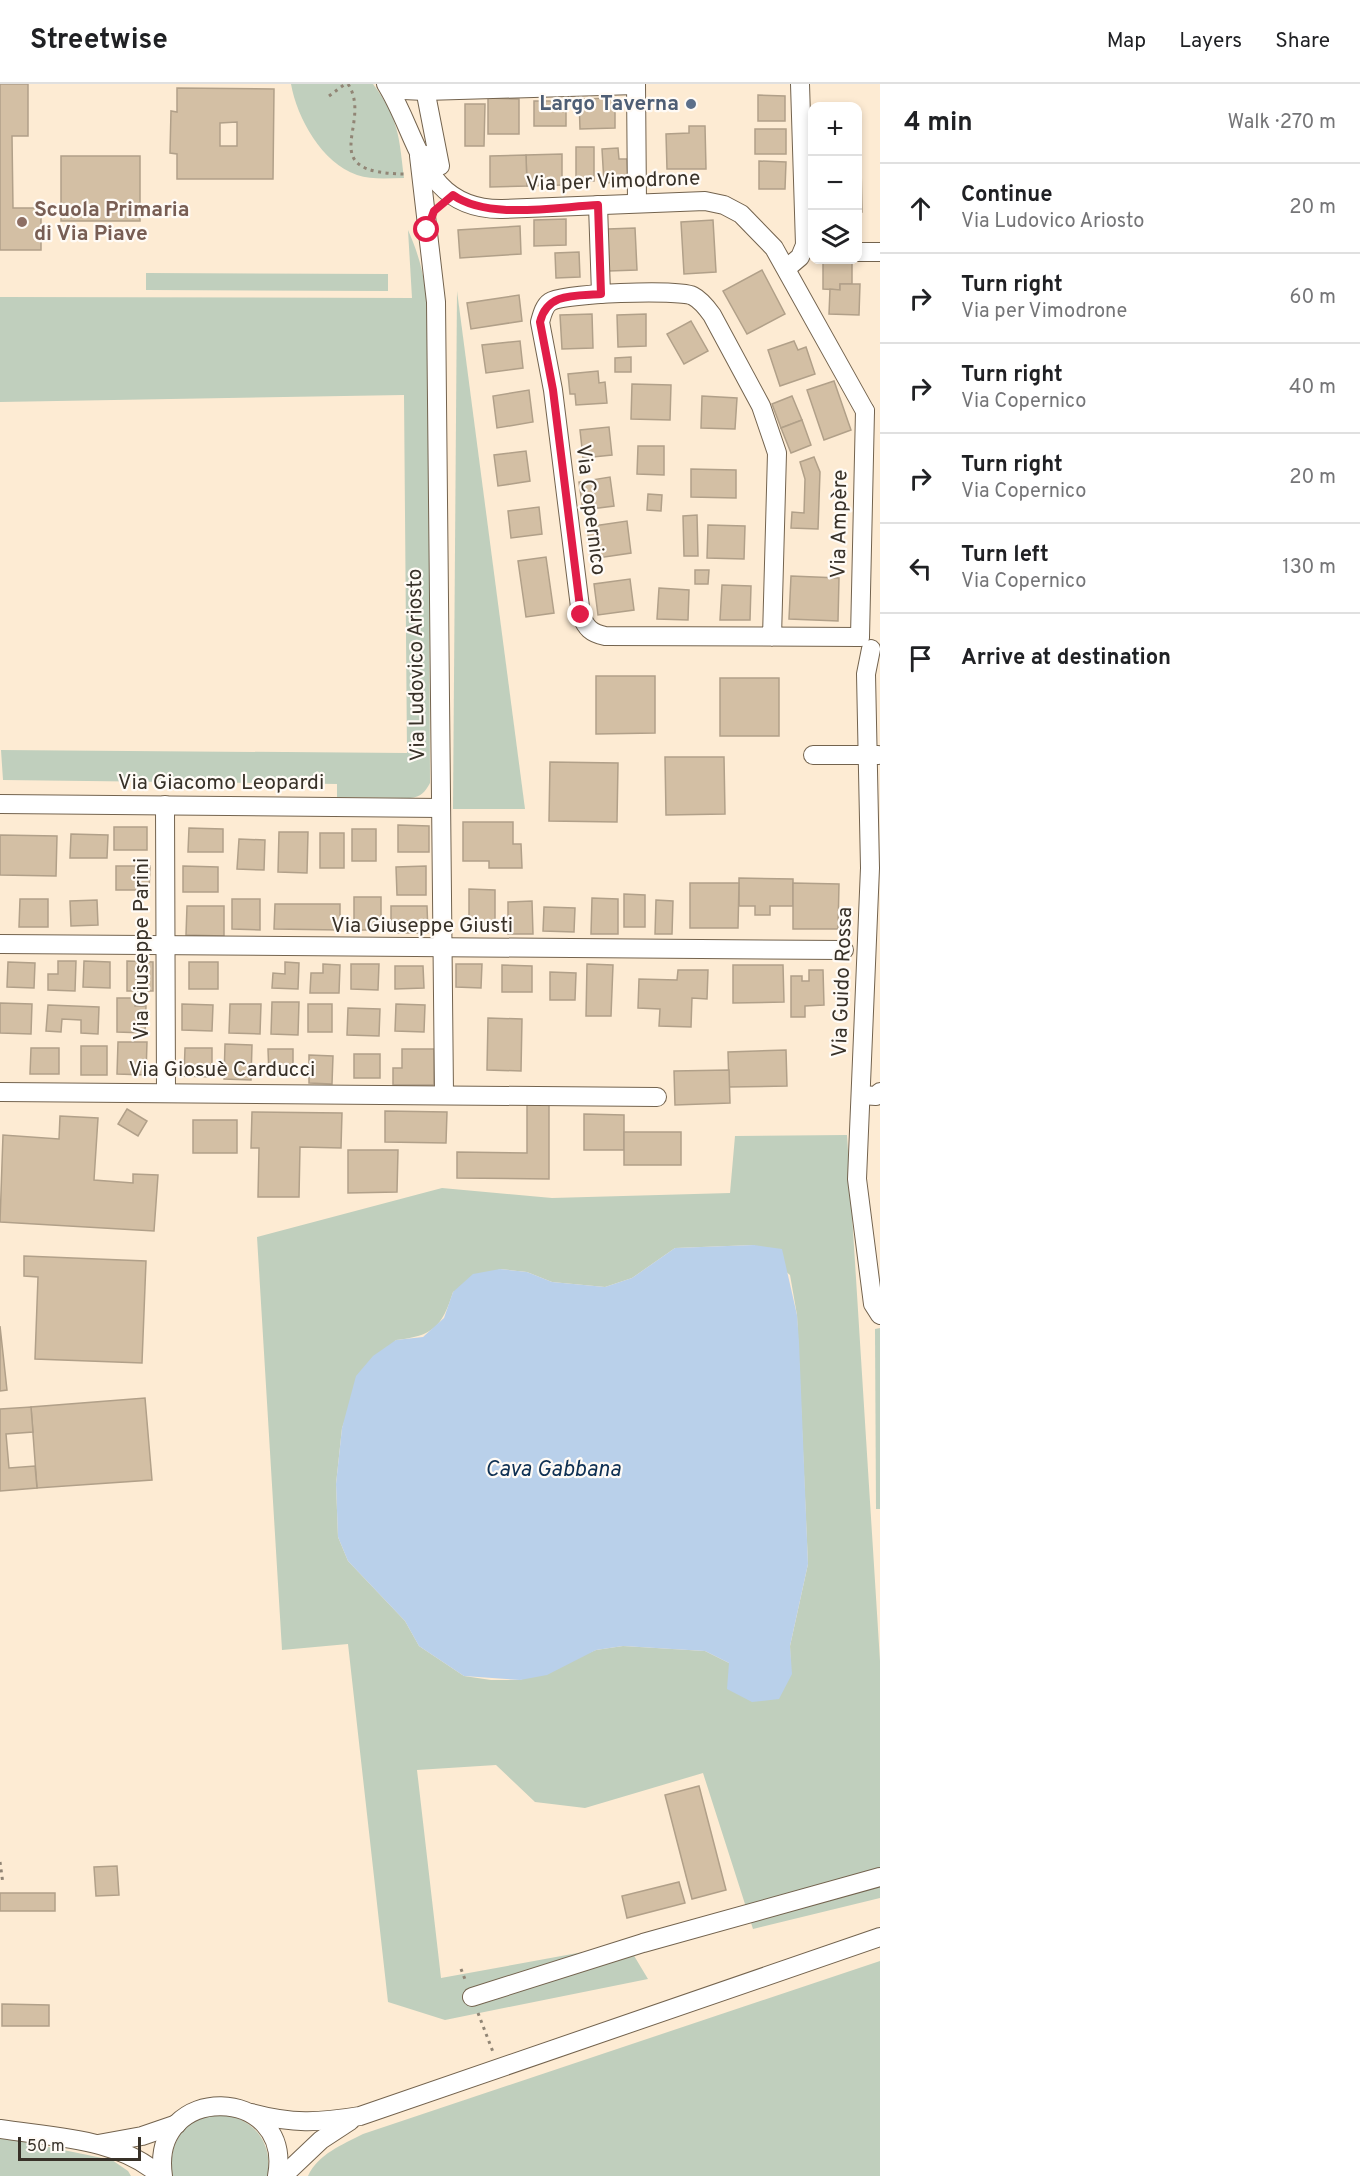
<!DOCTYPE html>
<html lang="en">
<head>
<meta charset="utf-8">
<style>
	:root { --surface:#fff; --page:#f6f6f6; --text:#202124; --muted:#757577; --line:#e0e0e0 }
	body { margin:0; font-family:Overpass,sans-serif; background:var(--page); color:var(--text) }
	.controls { position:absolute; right:18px; top:18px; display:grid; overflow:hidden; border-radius:12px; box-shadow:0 3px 9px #0003 }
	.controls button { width:54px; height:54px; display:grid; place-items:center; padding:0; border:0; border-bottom:2px solid var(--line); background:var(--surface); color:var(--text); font:30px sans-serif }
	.scale { position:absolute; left:18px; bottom:15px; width:123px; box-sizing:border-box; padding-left:6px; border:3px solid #383128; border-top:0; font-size:16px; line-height:21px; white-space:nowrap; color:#383128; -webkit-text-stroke:4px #fffbf6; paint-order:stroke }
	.stop { position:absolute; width:18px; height:18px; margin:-14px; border:4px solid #e11d48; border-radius:50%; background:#fff }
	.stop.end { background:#e11d48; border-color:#fff; box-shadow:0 2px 6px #0008 }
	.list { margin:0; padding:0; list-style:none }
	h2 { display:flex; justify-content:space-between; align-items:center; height:78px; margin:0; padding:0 24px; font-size:26px }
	h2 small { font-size:20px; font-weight:400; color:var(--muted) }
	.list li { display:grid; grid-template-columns:39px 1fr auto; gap:18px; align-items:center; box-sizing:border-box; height:90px; padding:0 24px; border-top:2px solid var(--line) }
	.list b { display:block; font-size:22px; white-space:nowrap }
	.list p { margin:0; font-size:20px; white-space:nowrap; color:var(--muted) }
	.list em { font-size:20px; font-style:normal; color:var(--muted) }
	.icon { flex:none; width:33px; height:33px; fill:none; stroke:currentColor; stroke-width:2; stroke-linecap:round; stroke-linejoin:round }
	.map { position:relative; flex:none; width:880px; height:2092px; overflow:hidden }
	header { display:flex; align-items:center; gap:36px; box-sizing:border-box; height:84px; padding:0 30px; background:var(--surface); border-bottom:2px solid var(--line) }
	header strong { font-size:28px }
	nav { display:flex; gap:33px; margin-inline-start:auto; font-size:21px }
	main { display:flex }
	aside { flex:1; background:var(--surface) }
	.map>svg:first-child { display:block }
</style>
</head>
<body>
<header>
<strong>Streetwise</strong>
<nav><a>Map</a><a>Layers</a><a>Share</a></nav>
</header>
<main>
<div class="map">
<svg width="880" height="2092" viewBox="0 0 880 2092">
	<rect width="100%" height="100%" fill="#fdebd3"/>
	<!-- green -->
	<g fill="#c0cfbd" fill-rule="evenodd">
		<path d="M291 0H373C399 35 399 52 404 94 389 94 372 96 357 91 322 79 297 34 291 0Z"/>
		<path d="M408 146C421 175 426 200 428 231L430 699C425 708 421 713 410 714L337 713V700L3 696 1 666 407 669 404 311 0 318V213L412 214Z"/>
		<path d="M146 189 388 190V207L146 206Z"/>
		<path d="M457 207 525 725H453Z"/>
		<path d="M847 1051 880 1577V1814L753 1845 703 1689 585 1724 535 1718 496 1681 417 1686 441 1894 627 1860 648 1895 445 1936 388 1918 348 1560 282 1566 257 1153 442 1104 552 1114 730 1109 735 1052ZM754 1161 790 1191 797 1231 808 1480 790 1562 791 1590 729 1579 705 1567 623 1562 596 1566 520 1596H491L464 1592 419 1562 405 1537 348 1477 338 1453 336 1400 342 1344 351 1319 396 1256C433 1252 442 1243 453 1208L500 1185 527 1188 552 1198 605 1203 632 1194 675 1164Z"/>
		<path d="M880 1244V1425H876L875 1245Z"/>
		<path d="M880 1877V2092H308C318 2070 342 2061 363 2050Z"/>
		<path d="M225 2030C257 2038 272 2059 268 2092H172C169 2071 176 2045 197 2035 205 2032 217 2031 225 2030Z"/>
		<path d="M0 2053 112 2076 128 2087 131 2092H0Z"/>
	</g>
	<!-- water -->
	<path fill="#b9d0ea" d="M754 1161 782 1165 797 1231 799 1258 808 1480 790 1562 792 1590 779 1615 752 1618 727 1605 729 1579 705 1567 623 1562 596 1566 547 1591 520 1596 464 1592 419 1562 405 1537 348 1477 338 1453 336 1400 342 1344 356 1292 373 1272 396 1256 423 1253 444 1234 453 1208 473 1190 500 1185 527 1188 552 1198 605 1203 632 1194 675 1164Z"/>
	<!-- building -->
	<g fill="#d3bfa4" stroke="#b1a089" stroke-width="1.5" fill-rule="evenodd">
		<path d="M0 0H28V52H12L13 124H41V166H0Z"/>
		<path d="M177 4 274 5 273 95H177V70L170 69 171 27 177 28ZM237 38V62H220V39Z"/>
		<path d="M758 11 785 12V37H758Z"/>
		<path d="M488 14 519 15V50H488Z"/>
		<path d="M615 14V44L580 45 579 15Z"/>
		<rect x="534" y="17" width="32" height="25"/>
		<path d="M465 20H485L484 62H465Z"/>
		<path d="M689 42H705L706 85H667L666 50 689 49Z"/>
		<rect x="755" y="45" width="31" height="25"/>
		<rect x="576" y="63" width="18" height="34"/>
		<path d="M618 64 619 75H627L628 98 604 99 602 65Z"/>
		<path d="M562 70V101L527 102 526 71Z"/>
		<path d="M526 71 527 102 490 103V72Z"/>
		<rect x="61" y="72" width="79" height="65"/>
		<path d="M759 77 786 78 785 105H759Z"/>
		<path d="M858 82H861L862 128H858Z"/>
		<path d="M566 135V161L534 162V136Z"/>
		<path d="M713 136 716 188 684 190 681 138Z"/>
		<path d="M520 142 521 170 460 174 458 146Z"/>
		<path d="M635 144 637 186 609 187 608 145Z"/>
		<path d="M579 168 580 193 556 194 555 169Z"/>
		<path d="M823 176H852V200H840V206L823 205Z"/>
		<path d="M762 186 785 230 747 250 723 207Z"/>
		<path d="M840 200H860L859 231 829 230 830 205 840 206Z"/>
		<path d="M519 211 522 237 471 245 467 219Z"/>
		<path d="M592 230 593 264 562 265 560 231Z"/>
		<path d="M646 230V262L618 263 617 231Z"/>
		<path d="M691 237 708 267 684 280 667 250Z"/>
		<path d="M520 257 523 284 486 289 482 261Z"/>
		<path d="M794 257 798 266 806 263 815 290 780 302 768 266Z"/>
		<path d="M631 273V288H615V274Z"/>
		<path d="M598 287 599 299 605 298 607 319 576 321 575 310H570L568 290Z"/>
		<path d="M834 297 851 346 824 356 807 306Z"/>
		<path d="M632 300 671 301 670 336 631 335Z"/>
		<path d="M529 306 533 338 497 344 493 312Z"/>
		<path d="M702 312 737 314 735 345 701 344Z"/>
		<path d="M792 312 802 336 781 344 772 320Z"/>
		<path d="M802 336 811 361 791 369 781 344Z"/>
		<path d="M609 343 612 371 583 374 580 346Z"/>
		<path d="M638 362H664V391L637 390Z"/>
		<path d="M526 367 530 397 498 402 494 371Z"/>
		<path d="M814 373 820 388 818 445 791 444 792 428 804 429 805 395 800 378Z"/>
		<path d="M691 385 736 386V414L691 413Z"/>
		<path d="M610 393 614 422 583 426 579 398Z"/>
		<path d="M648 410 662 411 661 427 647 426Z"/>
		<path d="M539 423 542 450 511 454 508 427Z"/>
		<path d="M697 431 698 472H684L683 432Z"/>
		<path d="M627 437 631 469 591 475 587 443Z"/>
		<path d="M708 441 745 442 744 475 707 474Z"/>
		<path d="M546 473 554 529 526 533 518 477Z"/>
		<path d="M695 486H709L708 500H695Z"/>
		<path d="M791 492 839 494 838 537 789 535Z"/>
		<path d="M630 495 634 526 598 531 594 500Z"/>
		<path d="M722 501 751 502 750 536H720Z"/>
		<path d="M659 504 689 506 688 536 657 535Z"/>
		<path d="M596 592H655V649L596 650Z"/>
		<rect x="720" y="594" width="59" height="58"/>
		<path d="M665 673H724L725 730 666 731Z"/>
		<path d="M550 678 618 679 617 738 549 737Z"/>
		<path d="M463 738H513V760H521L522 784H489V777H463Z"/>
		<path d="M398 741 429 742V768H398Z"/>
		<rect x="114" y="743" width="33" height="23"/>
		<path d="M189 744 223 745V768H188Z"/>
		<rect x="352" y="745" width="24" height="32"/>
		<path d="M279 748H308L307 789 278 788Z"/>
		<rect x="320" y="749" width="24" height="35"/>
		<path d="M71 750 108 751 107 774H70Z"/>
		<path d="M0 751 57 752 56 792 0 791Z"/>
		<path d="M239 755 265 756 264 786 237 785Z"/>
		<path d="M116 782H150L149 806H116Z"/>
		<path d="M183 782 218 783V808H183Z"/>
		<path d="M426 782V811H397L396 783Z"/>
		<path d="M739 794 793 795V822H770V831H755V822H739Z"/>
		<path d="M690 799H739L738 844H690Z"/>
		<path d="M793 799 839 800 838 845H793Z"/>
		<path d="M469 805 495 806V848L469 847Z"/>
		<path d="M624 810 645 811V843H624Z"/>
		<rect x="354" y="813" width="27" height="33"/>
		<path d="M592 814 618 815V850H591Z"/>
		<path d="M20 815H48V843H19Z"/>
		<path d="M232 815H260V846L232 845Z"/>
		<path d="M97 816 98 841 71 842 70 817Z"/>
		<path d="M656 816 673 817 672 850H655Z"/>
		<path d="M532 817 533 850H508V818Z"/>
		<path d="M275 820H340V846L274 845Z"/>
		<path d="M187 822H224V852L186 851Z"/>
		<path d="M391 822H427L428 849H391Z"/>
		<path d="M544 823 575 824 574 848 543 847Z"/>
		<path d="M58 877H76L75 907 48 906V890H58Z"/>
		<path d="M84 877 110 878V904L83 903Z"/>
		<path d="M127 877 153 878V907H127Z"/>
		<path d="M8 878 35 879 34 904 7 903Z"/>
		<rect x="189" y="878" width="29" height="27"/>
		<path d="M285 878 299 879 298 905 272 904 273 889 285 890Z"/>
		<path d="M323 880 340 881 339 909H310L311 889H323Z"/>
		<path d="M351 880H379L378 906 351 905Z"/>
		<path d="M456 880H482L481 904 456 903Z"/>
		<path d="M587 880 613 881 611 932H586Z"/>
		<path d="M502 881 532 882V908H502Z"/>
		<path d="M733 881H783L784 918 733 919Z"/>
		<path d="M395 882H423L424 904 395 905Z"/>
		<path d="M678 886H708L707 915 692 914 691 943 659 942 660 925 638 924 639 895 677 896Z"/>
		<path d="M809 886H823L824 921 805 922V933H791V892H802V897H809Z"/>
		<path d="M550 888 576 889 575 916H550Z"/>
		<path d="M117 914H135V922H146L145 949 117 948Z"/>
		<path d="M272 918H299L298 951 271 950Z"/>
		<path d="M0 919 32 920 31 950 0 949Z"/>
		<path d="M182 920 213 921 212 947 182 946Z"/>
		<path d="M230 920H261L260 950 229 949Z"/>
		<rect x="308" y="920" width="24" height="28"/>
		<path d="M396 920 425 921 424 948 395 947Z"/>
		<path d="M48 921 99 923 98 950 81 949V936L62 935 61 948 46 947Z"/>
		<path d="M348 924 380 925 379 952 347 951Z"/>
		<path d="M488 934 522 935 521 987 487 986Z"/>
		<path d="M118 958H147L146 991 117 990Z"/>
		<path d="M225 960 252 961 251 996 224 995Z"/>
		<rect x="81" y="962" width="26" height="29"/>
		<path d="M31 964H59V990H30Z"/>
		<path d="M185 964H212V993L184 992Z"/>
		<path d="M268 965H293V991L269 992Z"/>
		<path d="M402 965H434V1001H393V984H402Z"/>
		<path d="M786 966 787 1002 729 1003 728 968Z"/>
		<rect x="354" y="970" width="26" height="24"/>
		<path d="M309 971 333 972 332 1000 309 999Z"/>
		<path d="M729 986 730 1019 675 1021 674 987Z"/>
		<path d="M527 1018 549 1019V1095L457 1094V1068L527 1069Z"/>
		<path d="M127 1025 147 1037 138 1052 118 1040Z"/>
		<path d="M385 1027 447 1028 446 1059 385 1058Z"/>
		<path d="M252 1028 342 1029 341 1064 300 1063 299 1113H258L259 1064H251Z"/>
		<path d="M584 1030 624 1031V1066H584Z"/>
		<path d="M60 1032 98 1034 94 1096 133 1099V1090L158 1091 154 1147 0 1138 3 1051 59 1055Z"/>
		<rect x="193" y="1036" width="44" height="33"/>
		<rect x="624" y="1048" width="57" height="33"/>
		<path d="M348 1066H398L397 1108 348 1109Z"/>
		<path d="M24 1172 146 1177 142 1279 35 1275 38 1193 24 1192Z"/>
		<path d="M0 1242 7 1306 0 1307Z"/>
		<path d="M145 1314 152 1396 37 1404 31 1323Z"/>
		<path d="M31 1323 33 1348 6 1350 9 1384 35 1382 37 1404 0 1407V1325Z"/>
		<path d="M699 1702 726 1806 692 1815 665 1711Z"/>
		<path d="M117 1782 119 1811 96 1812 94 1783Z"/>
		<path d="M679 1798 685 1819 627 1834 622 1812Z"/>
		<rect x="0" y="1809" width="55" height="18"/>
		<path d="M2 1920 49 1921V1942H2Z"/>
	</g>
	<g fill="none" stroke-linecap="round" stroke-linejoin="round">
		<!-- minor casing -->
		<g stroke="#73634e" stroke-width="20">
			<g id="minor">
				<path d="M386 0C419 52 422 126 502 125L705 117 724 121 741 130 774 164 865 327"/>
				<path d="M387 0 403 6 425 7 636 1"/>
				<path d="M424 0 440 82"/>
				<path d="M636 0 637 119"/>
				<path d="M437 70 419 72 436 218 444 1010"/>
				<path d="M598 121 601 210"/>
				<path d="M858 168H880"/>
				<path d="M787 184 800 173 805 161 800 0"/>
				<path d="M772 553 777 369 761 322 712 231C707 224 701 216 693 212 679 205 562 209 550 218 544 222 542 231 540 238L553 306 581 531C586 544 591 549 605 552L860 553"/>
				<path d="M860 553 865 327"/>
				<path d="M871 565 866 590 870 784 857 1095 873 1220 880 1231"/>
				<path d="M813 671H878"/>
				<path d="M0 720 441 724"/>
				<path d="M165 721 166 1009"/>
				<path d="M0 860 844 866"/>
				<path d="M0 1008 657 1013"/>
				<path d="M861 1011 876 1012 880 1008"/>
				<path d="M472 1913 643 1859 880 1793"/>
				<path d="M251 2029C292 2040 318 2039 360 2032L880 1853"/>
				<path d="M0 2045C51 2053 120 2054 160 2092"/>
				<path d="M98 2060 142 2052 177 2040"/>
				<path d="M163 2092C149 1997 294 2001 277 2092"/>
				<path d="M283 2092 321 2056 350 2037"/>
			</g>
		</g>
		<!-- path -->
		<g stroke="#918575" stroke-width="3" stroke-dasharray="3 4.5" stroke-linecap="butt">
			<path d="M348 0C374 40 311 89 405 90"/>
			<path d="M329 12 345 0"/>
			<path d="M0 1778 3 1800"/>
			<path d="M461 1885 466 1898"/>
			<path d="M478 1929 493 1968"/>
		</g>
		<!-- minor -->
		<use href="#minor" stroke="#fff" stroke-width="18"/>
	</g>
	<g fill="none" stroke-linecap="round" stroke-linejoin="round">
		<!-- route -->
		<path stroke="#e11d48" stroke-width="8" d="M427 146 434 127 453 111C488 136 555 123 598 121L601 210C576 212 547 208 540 238L553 306 581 531"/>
	</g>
	<!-- markers -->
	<circle fill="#5c6f8a" stroke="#fffbf6" stroke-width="2" cx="691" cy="20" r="6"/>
	<circle fill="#8d6e63" stroke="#fffbf6" stroke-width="2" cx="22" cy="138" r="6"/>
	<g text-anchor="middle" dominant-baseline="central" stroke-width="4.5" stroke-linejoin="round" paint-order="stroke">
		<!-- service labels -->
		<g font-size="21" font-weight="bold" fill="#4e5e75" stroke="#fffbf6" text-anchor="end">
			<text x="679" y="20">Largo Taverna</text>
		</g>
		<!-- street labels -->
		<g font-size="21" fill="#383128" stroke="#fffbf6">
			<text transform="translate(613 98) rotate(-2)">Via per Vimodrone</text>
			<text transform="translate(590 426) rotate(83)">Via Copernico</text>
			<text transform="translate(840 440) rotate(-89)">Via Ampère</text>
			<text transform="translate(417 581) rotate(-91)">Via Ludovico Ariosto</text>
			<text x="221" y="699">Via Giacomo Leopardi</text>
			<text x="422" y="842">Via Giuseppe Giusti</text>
			<text transform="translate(142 865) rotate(-90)">Via Giuseppe Parini</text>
			<text transform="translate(843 898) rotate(-88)">Via Guido Rossa</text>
			<text x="222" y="986">Via Giosuè Carducci</text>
		</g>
		<!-- education labels -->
		<g font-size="21" font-weight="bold" fill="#785e54" stroke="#fffbf6" text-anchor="start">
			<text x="34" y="126">Scuola Primaria<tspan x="34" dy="24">di Via Piave</tspan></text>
		</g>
		<!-- water labels -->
		<g font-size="22" font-style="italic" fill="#0e3053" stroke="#fffbf6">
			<text x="553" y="1386">Cava Gabbana</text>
		</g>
	</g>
</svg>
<div class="controls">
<button>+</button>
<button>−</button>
<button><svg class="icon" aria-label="layers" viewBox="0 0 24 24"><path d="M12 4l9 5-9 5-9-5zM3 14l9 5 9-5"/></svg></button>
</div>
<div class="scale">50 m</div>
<div class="stop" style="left:427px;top:146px"></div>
<div class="stop end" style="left:581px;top:531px"></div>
</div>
<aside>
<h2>4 min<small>Walk · 270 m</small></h2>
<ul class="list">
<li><svg class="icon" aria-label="ahead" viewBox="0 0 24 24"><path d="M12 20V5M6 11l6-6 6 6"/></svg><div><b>Continue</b><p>Via Ludovico Ariosto</p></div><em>20 m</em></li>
<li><svg class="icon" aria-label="right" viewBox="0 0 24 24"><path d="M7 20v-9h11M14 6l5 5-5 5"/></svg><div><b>Turn right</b><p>Via per Vimodrone</p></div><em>60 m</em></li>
<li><svg class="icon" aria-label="right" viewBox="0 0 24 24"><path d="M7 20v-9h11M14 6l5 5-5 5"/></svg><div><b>Turn right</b><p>Via Copernico</p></div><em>40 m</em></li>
<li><svg class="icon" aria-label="right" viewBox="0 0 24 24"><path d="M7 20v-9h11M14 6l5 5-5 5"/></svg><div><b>Turn right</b><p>Via Copernico</p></div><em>20 m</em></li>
<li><svg class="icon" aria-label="left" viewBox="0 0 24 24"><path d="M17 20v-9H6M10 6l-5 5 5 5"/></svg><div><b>Turn left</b><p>Via Copernico</p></div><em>130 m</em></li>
<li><svg class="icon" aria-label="arrive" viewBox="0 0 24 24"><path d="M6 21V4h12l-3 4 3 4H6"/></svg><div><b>Arrive at destination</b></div></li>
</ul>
</aside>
</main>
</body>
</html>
